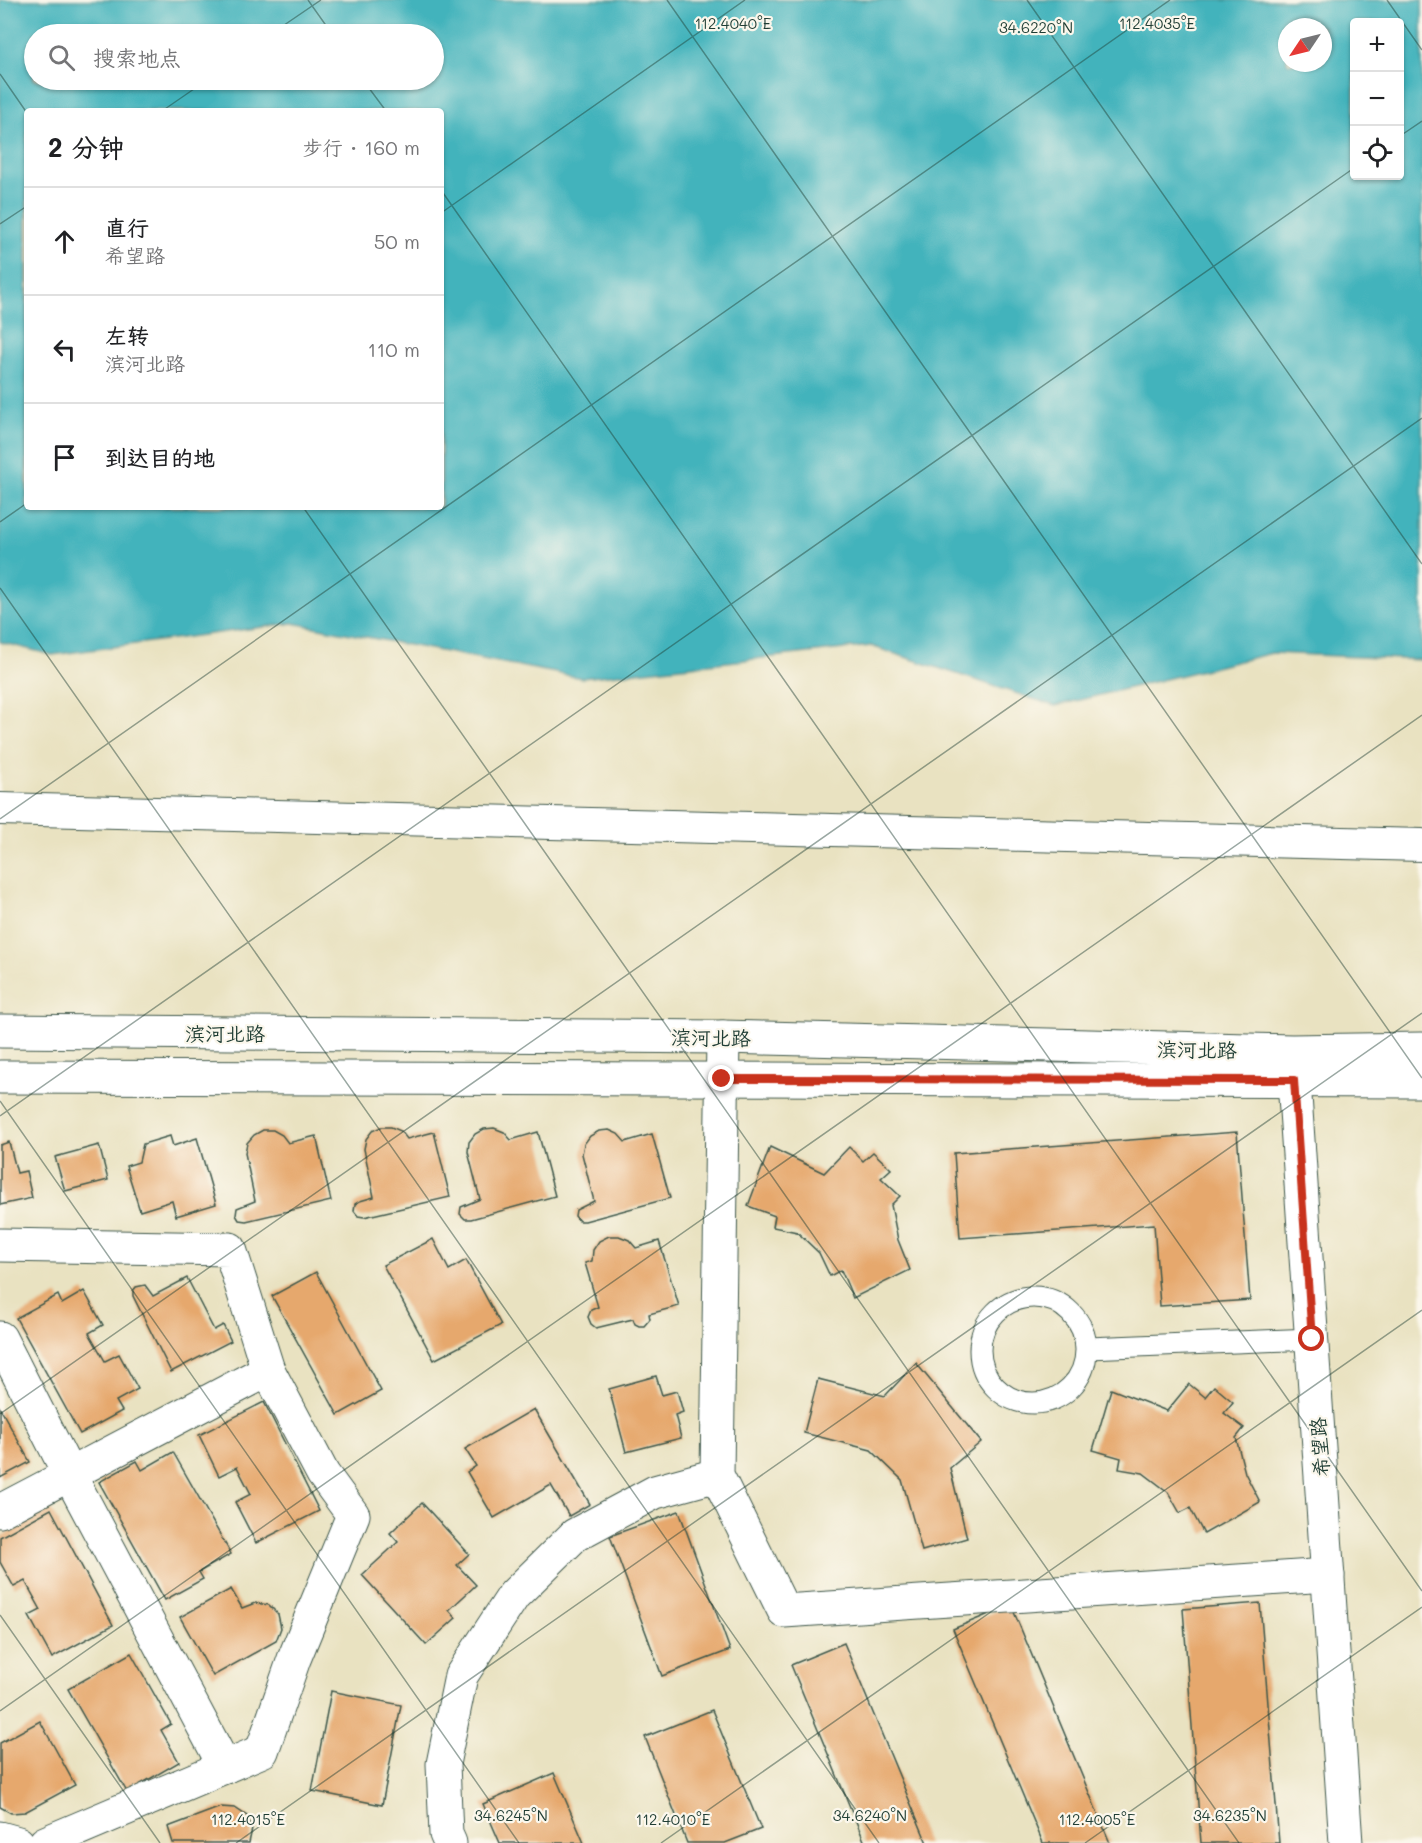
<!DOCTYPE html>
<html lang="zh">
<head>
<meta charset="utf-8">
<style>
	:root { --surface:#fff; --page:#f6f6f6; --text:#202124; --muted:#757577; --line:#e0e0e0 }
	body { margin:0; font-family:Mali,"LXGW WenKai TC",sans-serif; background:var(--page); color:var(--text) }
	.controls { position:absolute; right:18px; top:18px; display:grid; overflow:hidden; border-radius:6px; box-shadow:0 2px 4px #0004 }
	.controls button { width:54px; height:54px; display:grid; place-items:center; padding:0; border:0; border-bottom:2px solid var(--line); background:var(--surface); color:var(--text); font:30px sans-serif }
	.compass { position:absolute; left:1278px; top:18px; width:54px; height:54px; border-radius:50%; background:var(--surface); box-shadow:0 2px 4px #0004; rotate:235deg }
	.stop { position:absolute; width:18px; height:18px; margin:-14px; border:4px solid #c8321e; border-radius:50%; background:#fff }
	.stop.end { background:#c8321e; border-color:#fff; box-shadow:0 2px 6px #0008 }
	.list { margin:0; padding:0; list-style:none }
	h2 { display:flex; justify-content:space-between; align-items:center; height:78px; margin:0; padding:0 24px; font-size:26px }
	h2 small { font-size:20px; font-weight:400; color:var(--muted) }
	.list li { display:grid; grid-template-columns:39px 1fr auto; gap:18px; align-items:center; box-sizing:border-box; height:108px; padding:0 24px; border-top:2px solid var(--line) }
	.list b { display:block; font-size:22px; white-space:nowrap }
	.list p { margin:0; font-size:20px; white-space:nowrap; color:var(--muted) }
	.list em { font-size:20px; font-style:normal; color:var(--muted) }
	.icon { flex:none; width:33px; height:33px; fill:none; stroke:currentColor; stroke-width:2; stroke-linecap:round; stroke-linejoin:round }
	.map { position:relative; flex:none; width:1422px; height:1843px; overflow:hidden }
	.search { position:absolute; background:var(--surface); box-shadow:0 2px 4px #0004; left:24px; top:24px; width:420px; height:66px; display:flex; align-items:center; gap:15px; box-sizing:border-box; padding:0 21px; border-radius:33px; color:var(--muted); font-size:22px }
	.panel { position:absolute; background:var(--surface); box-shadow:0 2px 4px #0004; left:24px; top:108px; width:420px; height:402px; border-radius:6px }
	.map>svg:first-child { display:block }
</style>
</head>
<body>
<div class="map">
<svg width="1422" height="1843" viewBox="0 0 1422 1843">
	<rect width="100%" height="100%" fill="#fbf7ec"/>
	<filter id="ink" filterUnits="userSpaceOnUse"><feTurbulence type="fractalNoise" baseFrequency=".0167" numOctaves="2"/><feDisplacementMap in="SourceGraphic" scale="12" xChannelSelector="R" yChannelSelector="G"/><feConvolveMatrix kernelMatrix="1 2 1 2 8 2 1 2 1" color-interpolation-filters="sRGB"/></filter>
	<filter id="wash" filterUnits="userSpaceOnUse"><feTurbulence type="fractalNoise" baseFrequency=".008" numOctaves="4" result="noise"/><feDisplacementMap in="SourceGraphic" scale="24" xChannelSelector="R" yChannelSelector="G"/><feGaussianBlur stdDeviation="1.35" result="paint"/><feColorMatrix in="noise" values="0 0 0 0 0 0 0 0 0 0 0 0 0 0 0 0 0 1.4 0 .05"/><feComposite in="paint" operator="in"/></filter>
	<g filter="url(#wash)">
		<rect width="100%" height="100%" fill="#e9e2c1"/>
		<!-- water -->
		<path fill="#43b3bc" stroke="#317878" stroke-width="1.5" fill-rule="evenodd" d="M0 0H1422V660L1272 653 1055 706 871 646 582 678 293 623 52 655 0 642ZM1354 22H1400V176H1354ZM1287 27H1323V63H1287ZM34 34H434V80H34ZM27 111H441V507H27Z"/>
		<g id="blocks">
			<!-- building -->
			<g fill="#e6a86d">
				<path d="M381 1127H391L401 1131 407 1139 434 1132 450 1197 364 1217 358 1216 354 1211 355 1204 360 1201 374 1197 364 1149 366 1139 372 1131Z"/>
				<path d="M494 1128 504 1132 511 1140 538 1132 555 1196 471 1219H465L460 1214 461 1207 480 1199 468 1152 469 1142 475 1134 484 1129Z"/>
				<path d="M263 1130H273L282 1135 288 1143 316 1136 331 1201 246 1221 239 1220 236 1215 237 1208 255 1201 245 1153 247 1143 254 1135Z"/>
				<path d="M609 1130 618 1134 625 1142 652 1134 670 1198 585 1221H579L575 1216 576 1210 594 1201 582 1154 584 1144 590 1136 599 1131Z"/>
				<path d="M1237 1132 1250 1300 1160 1306 1154 1224 960 1238 954 1153Z"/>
				<path d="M170 1136 173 1146 197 1138 216 1204 176 1216 172 1201 140 1211 126 1166 139 1162 143 1144Z"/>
				<path d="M9 1142 17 1173 26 1171 32 1198 0 1205V1145Z"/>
				<path d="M99 1145 108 1180 65 1191 55 1157Z"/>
				<path d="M770 1147 824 1173 849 1147 863 1161 873 1152 891 1169 881 1178 900 1196 891 1205 898 1240 910 1270 853 1298 841 1270 830 1276 819 1253 797 1232 773 1227 775 1216 748 1206Z"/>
				<path d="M609 1236H619L629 1240 636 1248 659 1241 679 1306 649 1314 650 1319 644 1326H639L635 1324 633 1319 596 1328 591 1324 588 1317 591 1310 598 1307 585 1263 592 1261 593 1250 599 1241Z"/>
				<path d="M433 1239 449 1270 466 1260 501 1325 434 1360 383 1265Z"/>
				<path d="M316 1272 381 1391 338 1415 272 1296Z"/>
				<path d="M187 1278 214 1330 223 1325 231 1341 171 1372 133 1296V1291L136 1287 145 1285 153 1296Z"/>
				<path d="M84 1291 103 1325 89 1333 105 1361 119 1354 138 1389 116 1401 122 1411 80 1434 16 1318 58 1295 62 1304Z"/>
				<path d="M916 1363 981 1442 950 1468 967 1538 922 1551 902 1480 871 1450 804 1433 818 1379 885 1396Z"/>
				<path d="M656 1376 662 1395 677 1391 683 1412 675 1415 681 1438 626 1452 609 1389Z"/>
				<path d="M1189 1384 1205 1397 1214 1386 1233 1402 1224 1413 1244 1428 1236 1438 1245 1473 1260 1502 1204 1534 1190 1508 1180 1513 1168 1492 1143 1473 1119 1469 1121 1458 1093 1450 1111 1389 1167 1411Z"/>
				<path d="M264 1402 319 1511 256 1543 235 1502 251 1494 237 1467 219 1476 199 1435Z"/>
				<path d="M0 1408 30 1462 0 1478Z"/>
				<path d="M534 1409 590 1504 569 1516 551 1485 494 1518 467 1472 476 1466 465 1449Z"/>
				<path d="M173 1452 231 1554 199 1572 203 1579 165 1600 99 1482 137 1461 142 1470Z"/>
				<path d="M422 1503 469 1554 457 1565 476 1585 449 1610 456 1618 426 1645 362 1575 398 1542 390 1533Z"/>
				<path d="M51 1509 113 1625 52 1658 29 1616 41 1610 25 1581 14 1587 0 1562V1537Z"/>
				<path d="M679 1511 730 1650 662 1676 610 1536Z"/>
				<path d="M231 1589 242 1608 255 1603 269 1605 278 1614 281 1628 276 1641 213 1676 180 1617Z"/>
				<path d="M1260 1603 1279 1843H1201L1183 1609Z"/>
				<path d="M1011 1605 1110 1843H1043L953 1629Z"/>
				<path d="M844 1643 927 1843H865L791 1665Z"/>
				<path d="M131 1653 171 1724 161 1730 179 1762 127 1792 68 1689Z"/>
				<path d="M331 1691 401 1705 382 1805 312 1791Z"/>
				<path d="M712 1710 761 1829 725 1843H687L645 1737Z"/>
				<path d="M40 1721 75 1785 25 1812 11 1813 0 1807V1743Z"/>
				<path d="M554 1773 584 1843H500L483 1804Z"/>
				<path d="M221 1807 235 1808 247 1816 252 1829 249 1843H173L168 1827Z"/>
			</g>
		</g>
	</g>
	<g filter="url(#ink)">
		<use href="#blocks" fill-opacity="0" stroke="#3d5649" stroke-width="1.5"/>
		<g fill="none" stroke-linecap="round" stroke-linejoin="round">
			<!-- service casing -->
			<g stroke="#3d5649" stroke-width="23">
				<g id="service">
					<circle cx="1033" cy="1350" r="53"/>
					<path d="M1088 1348 1312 1339"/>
				</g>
			</g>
			<!-- pedestrian casing -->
			<g stroke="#3d5649" stroke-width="34">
				<path id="pedestrian" d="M0 809 1422 845"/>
			</g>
			<!-- minor casing -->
			<g stroke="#3d5649" stroke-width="35">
				<g id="minor">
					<path d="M723 1037 717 1475 784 1611 1328 1575"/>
					<path d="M1292 1052 1346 1843"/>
					<path d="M0 1245 230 1249 268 1370 323 1474 353 1515 294 1659 262 1751 45 1843"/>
					<path d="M0 1338 69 1474 225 1767"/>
					<path d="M0 1511 268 1370"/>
					<path d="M0 1838 18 1843"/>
					<path d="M450 1843 446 1834 443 1764 461 1676 514 1595 575 1535 655 1492 717 1475"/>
				</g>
			</g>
			<!-- secondary casing -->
			<g stroke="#3d5649" stroke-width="35">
				<g id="secondary">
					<path d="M0 1031 723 1037 1292 1051 1422 1049"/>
					<path d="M0 1077 1422 1081"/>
				</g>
			</g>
			<!-- service -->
			<use href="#service" stroke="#fff" stroke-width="21"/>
			<!-- pedestrian -->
			<use href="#pedestrian" stroke="#fff" stroke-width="32"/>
			<!-- minor -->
			<use href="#minor" stroke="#fff" stroke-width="33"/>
			<!-- secondary -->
			<use href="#secondary" stroke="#fff" stroke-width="33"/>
		</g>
	</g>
	<g fill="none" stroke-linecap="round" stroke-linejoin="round" filter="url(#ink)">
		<!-- route -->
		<path stroke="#c8321e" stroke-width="8" d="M722 1079 1294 1080 1312 1339"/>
	</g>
	<!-- ticks -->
	<path fill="none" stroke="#1f3d34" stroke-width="1.5" stroke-opacity="0.45" d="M308 0 332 34M667 0 1422 1078M1027 0 1422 564M1387 0 1422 50M271 34 321 0M0 74 27 113M363 80 386 111M162 111 207 80M1400 136 1422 121M441 190 1422 1591M441 213 745 0M0 224 27 206M303 507 1239 1843M0 522 27 503M0 588 879 1843M0 819 1170 0M0 1101 519 1843M0 1116 1354 168M0 1414 1422 418M0 1615 160 1843M0 1711 1422 715M236 1843 1422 1013M661 1843 1422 1310M1085 1843 1422 1607"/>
	<g text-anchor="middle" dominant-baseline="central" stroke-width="4.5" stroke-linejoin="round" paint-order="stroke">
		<!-- street labels -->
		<g font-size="20" fill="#1f3d34" stroke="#fbf7ec">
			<text x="225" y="1033">滨河北路</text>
			<text transform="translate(711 1037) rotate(1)">滨河北路</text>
			<text transform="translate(1197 1049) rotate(1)">滨河北路</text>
			<text transform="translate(1319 1447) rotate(-94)">希望路</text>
		</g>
	</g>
	<g font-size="15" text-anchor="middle" fill="#1f3d34" stroke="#fbf7ec" stroke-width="4.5" stroke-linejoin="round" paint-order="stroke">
		<text x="733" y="29">112.4040°E</text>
		<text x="1157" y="29">112.4035°E</text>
		<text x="1036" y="33">34.6220°N</text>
		<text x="511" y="1821">34.6245°N</text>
		<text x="870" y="1821">34.6240°N</text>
		<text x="1230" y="1821">34.6235°N</text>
		<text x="248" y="1825">112.4015°E</text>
		<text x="673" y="1825">112.4010°E</text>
		<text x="1097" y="1825">112.4005°E</text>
	</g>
</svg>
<div class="controls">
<button>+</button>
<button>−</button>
<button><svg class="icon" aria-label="locate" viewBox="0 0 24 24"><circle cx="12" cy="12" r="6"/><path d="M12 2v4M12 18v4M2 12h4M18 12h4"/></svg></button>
</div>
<svg class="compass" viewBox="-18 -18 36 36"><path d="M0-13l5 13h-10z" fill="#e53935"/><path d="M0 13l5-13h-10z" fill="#757577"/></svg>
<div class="stop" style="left:1312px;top:1339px"></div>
<div class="stop end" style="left:722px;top:1079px"></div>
<div class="search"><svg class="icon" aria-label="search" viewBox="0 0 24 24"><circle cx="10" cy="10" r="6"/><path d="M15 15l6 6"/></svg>搜索地点</div>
<section class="panel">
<h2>2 分钟<small>步行 · 160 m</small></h2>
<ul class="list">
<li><svg class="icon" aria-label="ahead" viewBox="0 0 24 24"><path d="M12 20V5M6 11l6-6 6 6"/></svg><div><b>直行</b><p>希望路</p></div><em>50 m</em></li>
<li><svg class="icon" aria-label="left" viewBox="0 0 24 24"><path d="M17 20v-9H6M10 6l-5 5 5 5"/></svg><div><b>左转</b><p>滨河北路</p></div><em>110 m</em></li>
<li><svg class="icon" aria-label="arrive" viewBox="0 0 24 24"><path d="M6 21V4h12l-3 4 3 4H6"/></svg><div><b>到达目的地</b></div></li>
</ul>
</section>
</div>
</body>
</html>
